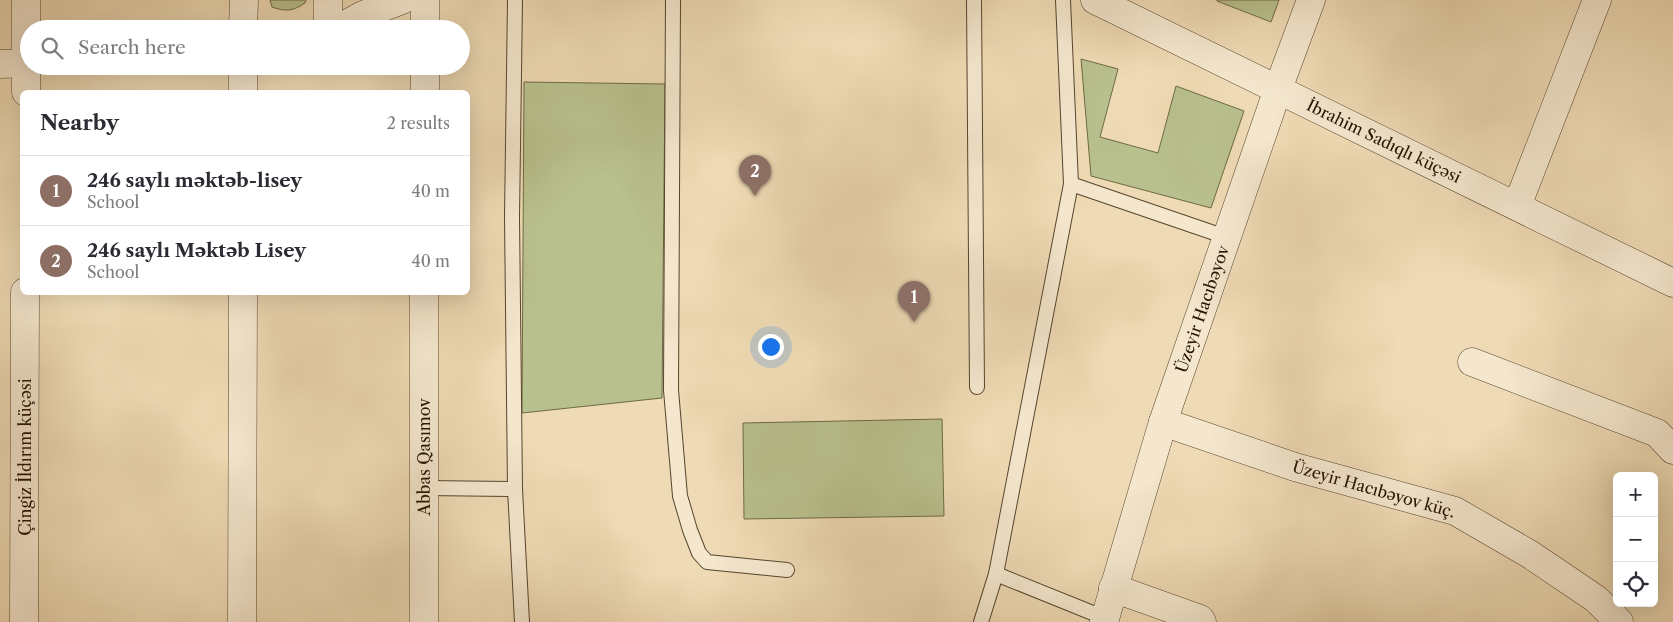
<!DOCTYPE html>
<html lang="en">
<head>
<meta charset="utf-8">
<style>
	:root { --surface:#fff; --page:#f2f2f3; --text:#2b2b33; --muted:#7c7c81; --line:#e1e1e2; --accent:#0f766e }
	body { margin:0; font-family:"Libre Caslon Text",serif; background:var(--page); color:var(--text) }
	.controls { position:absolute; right:15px; bottom:15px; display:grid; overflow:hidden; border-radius:8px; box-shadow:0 5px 20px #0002 }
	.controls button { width:45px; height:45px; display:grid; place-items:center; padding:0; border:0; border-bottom:1px solid var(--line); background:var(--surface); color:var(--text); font:25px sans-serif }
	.you { position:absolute; left:770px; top:346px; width:18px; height:18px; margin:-12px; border:4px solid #fff; border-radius:50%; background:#1a73e8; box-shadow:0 0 0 8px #1a73e833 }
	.badge { display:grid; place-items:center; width:32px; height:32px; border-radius:50%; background:var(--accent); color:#fff; font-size:16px; font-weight:700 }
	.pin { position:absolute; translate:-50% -41px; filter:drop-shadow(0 1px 2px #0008) }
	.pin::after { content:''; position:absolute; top:26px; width:18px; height:15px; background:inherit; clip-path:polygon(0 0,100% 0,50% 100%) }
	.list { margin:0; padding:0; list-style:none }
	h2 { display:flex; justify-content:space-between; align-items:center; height:65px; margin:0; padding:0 20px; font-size:21px }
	h2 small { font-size:16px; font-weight:400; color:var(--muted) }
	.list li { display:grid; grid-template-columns:32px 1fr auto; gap:15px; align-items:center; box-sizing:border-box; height:70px; padding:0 20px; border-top:1px solid var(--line) }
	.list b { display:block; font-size:19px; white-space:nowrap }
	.list p { margin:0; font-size:16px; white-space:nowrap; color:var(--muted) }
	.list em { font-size:16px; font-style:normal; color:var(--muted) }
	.icon { flex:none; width:28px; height:28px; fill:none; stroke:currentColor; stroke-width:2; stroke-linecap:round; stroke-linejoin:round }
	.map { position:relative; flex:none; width:1673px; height:622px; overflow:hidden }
	.search { position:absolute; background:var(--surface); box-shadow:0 5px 20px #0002; left:20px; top:20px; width:450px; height:55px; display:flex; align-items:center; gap:12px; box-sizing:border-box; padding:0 18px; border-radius:28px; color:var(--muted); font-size:19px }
	.panel { position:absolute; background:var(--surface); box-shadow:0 5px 20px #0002; left:20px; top:90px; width:450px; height:205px; border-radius:8px }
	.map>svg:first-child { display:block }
</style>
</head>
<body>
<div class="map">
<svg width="1673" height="622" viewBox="0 0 1673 622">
	<rect width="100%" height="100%" fill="#eedab4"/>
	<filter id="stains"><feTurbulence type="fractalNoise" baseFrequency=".004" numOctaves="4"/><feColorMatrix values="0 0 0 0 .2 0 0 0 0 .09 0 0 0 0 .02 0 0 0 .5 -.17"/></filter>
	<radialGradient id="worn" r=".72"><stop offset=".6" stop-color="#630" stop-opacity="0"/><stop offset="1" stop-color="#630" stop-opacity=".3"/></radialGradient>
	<!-- green -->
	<g fill="#b8c08d" stroke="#6e6a46">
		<path d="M270 0H306L305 3C293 11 286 12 272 7Z"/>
		<path d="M1217 0H1279L1271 22 1217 1Z"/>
		<path d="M1081 59 1118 69 1100 137 1158 153 1176 86 1244 111 1211 208 1091 176Z"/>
		<path d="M524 82 665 84 662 398 522 413Z"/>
		<path d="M942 419 944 516 744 519 743 423Z"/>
	</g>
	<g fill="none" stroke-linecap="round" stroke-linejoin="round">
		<!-- service casing -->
		<g stroke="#56452d" stroke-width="16">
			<g id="service">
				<path d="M515 0 512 217 515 489 522 622"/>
				<path d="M673 0 671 390 680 496 690 530 699 553 707 562 787 570"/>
				<path d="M974 0 977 387"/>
				<path d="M1071 184 1226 237"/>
				<path d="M424 488 515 489"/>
				<path d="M996 574 1105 618"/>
				<path d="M981 622 996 574 1071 184 1063 0"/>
			</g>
		</g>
		<!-- minor casing -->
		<g stroke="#56452d" stroke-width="29">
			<g id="minor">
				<path d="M243 29 244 0"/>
				<path d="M425 29V0"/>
				<path d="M26 92V0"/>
				<path d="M243 92V66"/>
				<path d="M425 92V66"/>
				<path d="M1517 206 1597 0"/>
				<path d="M1472 362 1657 433 1673 450"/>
				<path d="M1163 422 1295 467 1455 511 1531 555 1596 599 1619 622"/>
				<path d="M1113 588 1200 619 1202 622"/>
				<path d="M24 622 25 292"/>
				<path d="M242 622 243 292"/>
				<path d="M424 622V292"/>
				<path d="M1104 622 1163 422 1278 89 1311 0"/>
			</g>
		</g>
		<!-- tertiary casing -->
		<g stroke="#56452d" stroke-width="29">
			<g id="tertiary">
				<path d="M1095 0 1673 283"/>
				<path d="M328 29V0"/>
				<path d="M338 29 363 15 402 0"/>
				<path d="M0 64 29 63"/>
			</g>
		</g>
		<!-- service -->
		<use href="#service" stroke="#f4e7ce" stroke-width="14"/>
		<!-- minor -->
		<use href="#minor" stroke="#f4e7ce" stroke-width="28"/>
		<!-- tertiary -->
		<use href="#tertiary" stroke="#f4e7ce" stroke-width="28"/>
	</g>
	<g text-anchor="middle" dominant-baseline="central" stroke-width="4" stroke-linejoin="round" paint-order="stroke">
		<!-- street labels -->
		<g font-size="16" fill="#231300" stroke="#f4e7ce">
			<text transform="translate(1384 141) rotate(26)">İbrahim Sadıqlı küçəsi</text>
			<text transform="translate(1202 309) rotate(-71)">Üzeyir Hacıbəyov</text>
			<text transform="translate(25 457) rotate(-90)">Çingiz İldırım küçəsi</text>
			<text transform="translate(424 457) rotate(-90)">Abbas Qasımov</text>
			<text transform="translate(1374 489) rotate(16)">Üzeyir Hacıbəyov küç.</text>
		</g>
	</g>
	<rect width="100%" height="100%" filter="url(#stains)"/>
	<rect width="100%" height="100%" fill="url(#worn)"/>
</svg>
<div class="controls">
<button>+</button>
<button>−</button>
<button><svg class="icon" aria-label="locate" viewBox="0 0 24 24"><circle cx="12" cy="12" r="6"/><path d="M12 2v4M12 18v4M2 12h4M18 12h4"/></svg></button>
</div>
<div class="you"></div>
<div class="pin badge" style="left:914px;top:322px;background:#8d6e63">1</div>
<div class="pin badge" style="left:755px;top:196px;background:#8d6e63">2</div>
<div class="search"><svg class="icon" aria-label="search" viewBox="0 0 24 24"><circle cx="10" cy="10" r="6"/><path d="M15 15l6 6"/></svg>Search here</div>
<section class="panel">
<h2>Nearby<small>2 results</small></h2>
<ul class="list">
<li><span class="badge" style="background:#8d6e63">1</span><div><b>246 saylı məktəb-lisey</b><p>School</p></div><em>40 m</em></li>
<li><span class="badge" style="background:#8d6e63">2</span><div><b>246 saylı Məktəb Lisey</b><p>School</p></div><em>40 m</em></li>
</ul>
</section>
</div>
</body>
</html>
